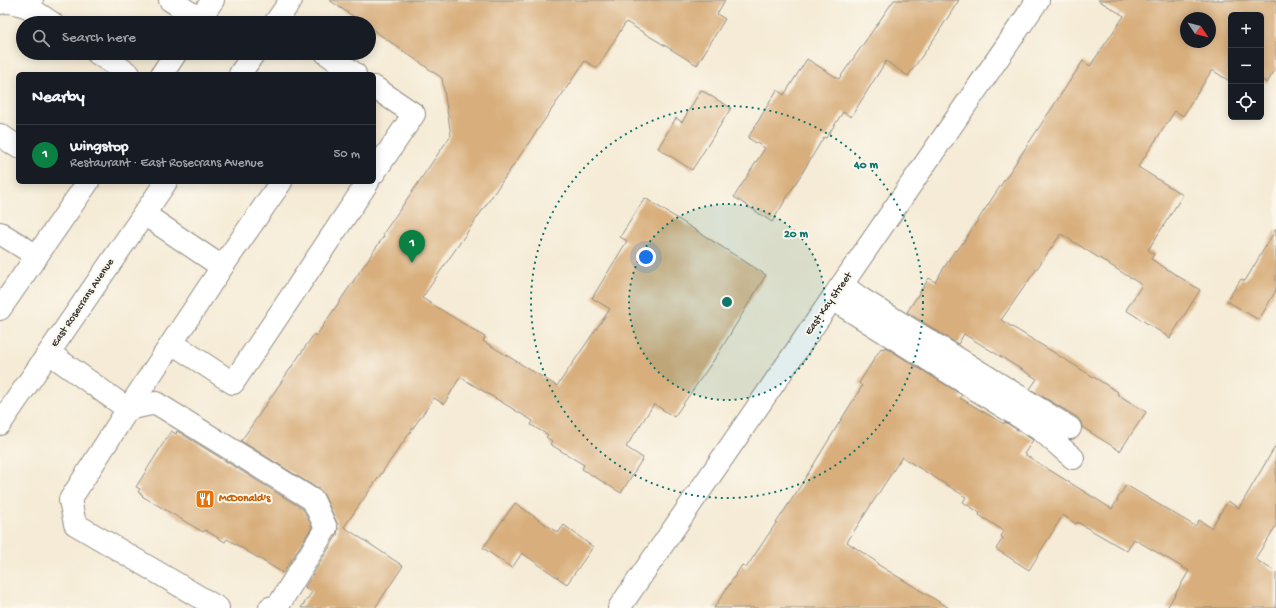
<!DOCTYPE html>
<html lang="en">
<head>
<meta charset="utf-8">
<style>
	:root { --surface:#171b24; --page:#20242c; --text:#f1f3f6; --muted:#9ea1a6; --line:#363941; --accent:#0b8043 }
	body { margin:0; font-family:"Gochi Hand",sans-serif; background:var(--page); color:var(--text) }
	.controls { position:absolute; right:12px; top:12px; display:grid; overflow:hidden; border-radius:6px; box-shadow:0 2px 10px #0003 }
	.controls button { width:36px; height:36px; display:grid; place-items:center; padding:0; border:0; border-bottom:1px solid var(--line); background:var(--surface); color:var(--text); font:20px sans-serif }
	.compass { position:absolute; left:1180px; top:12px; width:36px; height:36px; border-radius:50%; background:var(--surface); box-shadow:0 2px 10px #0003; rotate:125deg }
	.you { position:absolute; left:646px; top:257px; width:14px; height:14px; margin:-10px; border:3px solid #fff; border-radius:50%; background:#1a73e8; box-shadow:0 0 0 6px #1a73e833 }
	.badge { display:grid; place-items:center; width:26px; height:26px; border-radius:50%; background:var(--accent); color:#fff; font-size:13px; font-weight:700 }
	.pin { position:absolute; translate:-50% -33px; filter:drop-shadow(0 1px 2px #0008) }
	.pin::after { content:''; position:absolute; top:21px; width:14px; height:12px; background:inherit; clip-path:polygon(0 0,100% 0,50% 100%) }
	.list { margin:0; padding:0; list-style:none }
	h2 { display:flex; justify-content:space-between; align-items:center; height:52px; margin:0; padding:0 16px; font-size:17px }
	h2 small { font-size:13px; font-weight:400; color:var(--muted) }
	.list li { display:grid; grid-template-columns:26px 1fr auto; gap:12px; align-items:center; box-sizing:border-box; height:60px; padding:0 16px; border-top:1px solid var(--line) }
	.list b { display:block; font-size:15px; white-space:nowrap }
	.list p { margin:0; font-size:13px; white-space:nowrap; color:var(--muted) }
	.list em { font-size:13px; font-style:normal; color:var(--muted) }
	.icon { flex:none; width:22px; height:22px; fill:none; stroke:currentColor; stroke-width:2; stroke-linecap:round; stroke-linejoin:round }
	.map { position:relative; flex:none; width:1276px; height:608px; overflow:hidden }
	.search { position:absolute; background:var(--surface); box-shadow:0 2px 10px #0003; left:16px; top:16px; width:360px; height:44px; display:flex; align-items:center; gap:10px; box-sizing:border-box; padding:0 14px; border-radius:22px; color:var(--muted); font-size:15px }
	.panel { position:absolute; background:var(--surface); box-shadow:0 2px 10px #0003; left:16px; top:72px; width:360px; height:112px; border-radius:6px }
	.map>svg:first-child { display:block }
</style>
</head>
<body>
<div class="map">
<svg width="1276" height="608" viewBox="0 0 1276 608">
	<rect width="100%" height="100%" fill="#fbf7ec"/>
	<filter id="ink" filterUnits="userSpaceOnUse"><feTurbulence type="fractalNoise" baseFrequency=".025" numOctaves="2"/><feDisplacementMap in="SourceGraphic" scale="8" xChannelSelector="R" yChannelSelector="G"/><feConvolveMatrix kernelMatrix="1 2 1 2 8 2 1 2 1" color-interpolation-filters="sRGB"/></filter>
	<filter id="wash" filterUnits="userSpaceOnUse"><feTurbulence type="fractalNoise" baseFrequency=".012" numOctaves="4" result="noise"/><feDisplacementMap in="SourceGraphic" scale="16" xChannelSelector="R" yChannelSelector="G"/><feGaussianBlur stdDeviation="0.9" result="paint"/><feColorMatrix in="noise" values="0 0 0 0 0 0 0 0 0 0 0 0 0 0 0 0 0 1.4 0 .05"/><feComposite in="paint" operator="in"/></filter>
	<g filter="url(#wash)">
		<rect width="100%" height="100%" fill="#f5ebd6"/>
		<g id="blocks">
			<!-- building -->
			<g fill="#d8ae7c" fill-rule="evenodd">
				<path d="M329 0H725L717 14 725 19 697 65 626 22 597 68 585 61 422 298 485 337 483 341 557 386 610 309 592 298 627 241 620 237 645 198 766 275 718 354 674 417 654 404 626 447 643 458 621 493 582 469 584 465 550 444 552 441 546 437 548 435 531 425 533 421 460 377 444 404 434 398 344 527 403 566 375 608H301L312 592 305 587 337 535 338 529 337 523 324 495 320 490 241 441 314 334 316 336 384 236 383 234 451 135 442 78 369 27V23H363Z"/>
				<path d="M894 0H959L936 36 908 76 886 61 851 117 843 112 826 138 824 137 772 222 734 197 765 148 748 138 777 90 784 95 807 59 839 79Z"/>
				<path d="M1098 0H1276V68L1267 83 1261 79V15H1231V82L1212 70 1183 116 1175 111 1138 167 1183 195 1148 250 1154 254 1151 259 1200 290 1170 338 1126 310 1142 285 1061 234 1001 320 1118 392 1117 394 1146 412 1120 451 1082 427 1081 422 1077 417 1030 389 1037 379 964 334 958 344 907 312 929 278 935 282 955 250 957 251 964 241 1083 61 1090 66 1124 16ZM1186 18H1210V42H1186Z"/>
				<path d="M701 90 731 108 692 170 658 148 676 118 682 122Z"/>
				<path d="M1276 229V290L1259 320 1227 301 1241 279 1245 281Z"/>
				<path d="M885 347 962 395 960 398 1004 424 1005 422 1033 440 1024 454 1112 509 1126 485 1195 526 1199 520 1211 528 1228 501 1239 508 1276 445V526L1255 559 1276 572V608H1167L1189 571 1134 539 1127 551 1077 522 1076 524 1063 515 1029 570 996 549 1003 538 1001 536 1004 531 979 515 980 513 963 502 966 497 902 457 847 542 878 563 877 564 949 608H714L742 565 746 568 796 493 862 386 859 383 881 348 883 349Z"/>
				<path d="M171 431 176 434 177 431 303 509 312 527 283 573 227 539 225 542 205 530 203 532 142 496 143 495 138 492 140 489 136 487Z"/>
				<path d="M515 503 558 533 564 525 593 547 567 584 522 553 512 568 483 548Z"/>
			</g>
		</g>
	</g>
	<g filter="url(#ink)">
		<use href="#blocks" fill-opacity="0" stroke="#908b80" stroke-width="1"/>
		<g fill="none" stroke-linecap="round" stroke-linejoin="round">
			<!-- minor casing -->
			<g stroke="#908b80" stroke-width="24">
				<g id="minor">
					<path d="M32 0 28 7 52 23"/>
					<path d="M170 0 200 19"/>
					<path d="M0 3C9 0 19 4 28 7"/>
					<path d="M97 53 129 74"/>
					<path d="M326 53 355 74"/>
					<path d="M374 87 414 114 374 173"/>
					<path d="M0 135 18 147"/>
					<path d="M144 214 222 267 281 182"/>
					<path d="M0 233 37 256"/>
					<path d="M842 285 860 298 1070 428"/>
					<path d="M832 299 1042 431 1073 458"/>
					<path d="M172 343 233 383 368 182"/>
					<path d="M49 353 128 409 70 500 75 524 218 608"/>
					<path d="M128 409 156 403 313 500 326 528 278 606 270 608"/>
					<path d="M128 409 222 267"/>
					<path d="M619 608 1038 0"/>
				</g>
			</g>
			<!-- major casing -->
			<g stroke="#908b80" stroke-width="24">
				<g id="major">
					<path d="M197 23 213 0"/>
					<path d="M275 23 291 0"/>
					<path d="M162 74 176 53"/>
					<path d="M240 74 254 53"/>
					<path d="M0 309 88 182"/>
					<path d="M0 424 166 182"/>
				</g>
			</g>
			<!-- minor -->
			<use href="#minor" stroke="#fff" stroke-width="22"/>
			<!-- major -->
			<use href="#major" stroke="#fff" stroke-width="22"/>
		</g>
	</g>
	<!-- distance rings -->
	<circle cx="727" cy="302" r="98" fill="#0f766e" fill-opacity=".12"/>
	<g fill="none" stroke="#0f766e" stroke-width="2" stroke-dasharray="2 4">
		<circle cx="727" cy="302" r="98"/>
		<circle cx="727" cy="302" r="196"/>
	</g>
	<!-- icons -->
	<defs>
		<g id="restaurant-square" transform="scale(1)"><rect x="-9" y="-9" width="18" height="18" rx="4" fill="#e8710a" stroke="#fbf7ec"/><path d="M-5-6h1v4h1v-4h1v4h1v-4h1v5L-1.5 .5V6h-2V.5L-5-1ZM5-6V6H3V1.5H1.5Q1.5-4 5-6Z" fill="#fff"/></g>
	</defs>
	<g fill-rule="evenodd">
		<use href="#restaurant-square" x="205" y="499"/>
	</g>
	<g text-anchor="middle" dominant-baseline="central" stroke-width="4" stroke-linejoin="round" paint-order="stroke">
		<!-- street labels -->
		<g font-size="11" fill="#2b2b2b" stroke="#fbf7ec">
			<text transform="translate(83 303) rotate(-56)">East Rosecrans Avenue</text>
			<text transform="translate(829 304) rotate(-55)">East Kay Street</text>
		</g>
		<!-- food labels -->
		<g font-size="11" font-weight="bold" fill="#c56008" stroke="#fbf7ec" text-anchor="start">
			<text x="219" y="499">McDonald's</text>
		</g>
	</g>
	<circle cx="727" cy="302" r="6" fill="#0f766e" stroke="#fbf7ec" stroke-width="2"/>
	<g font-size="12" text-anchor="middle" font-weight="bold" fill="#0f766e" stroke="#fbf7ec" stroke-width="4" stroke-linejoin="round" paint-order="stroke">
		<text x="866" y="168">40 m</text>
		<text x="796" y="237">20 m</text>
	</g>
</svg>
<div class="controls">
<button>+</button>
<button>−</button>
<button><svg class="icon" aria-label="locate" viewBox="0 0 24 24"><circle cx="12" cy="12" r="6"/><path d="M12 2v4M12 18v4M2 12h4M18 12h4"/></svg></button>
</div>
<svg class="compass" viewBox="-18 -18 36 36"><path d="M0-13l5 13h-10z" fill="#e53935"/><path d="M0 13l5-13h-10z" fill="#9ea1a6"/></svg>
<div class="you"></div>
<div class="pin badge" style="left:412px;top:263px">1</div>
<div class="search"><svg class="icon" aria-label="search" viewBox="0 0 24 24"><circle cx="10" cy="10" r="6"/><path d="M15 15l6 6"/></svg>Search here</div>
<section class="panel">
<h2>Nearby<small></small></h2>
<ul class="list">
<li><span class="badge">1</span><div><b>Wingstop</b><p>Restaurant · East Rosecrans Avenue</p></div><em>50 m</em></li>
</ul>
</section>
</div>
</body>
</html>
